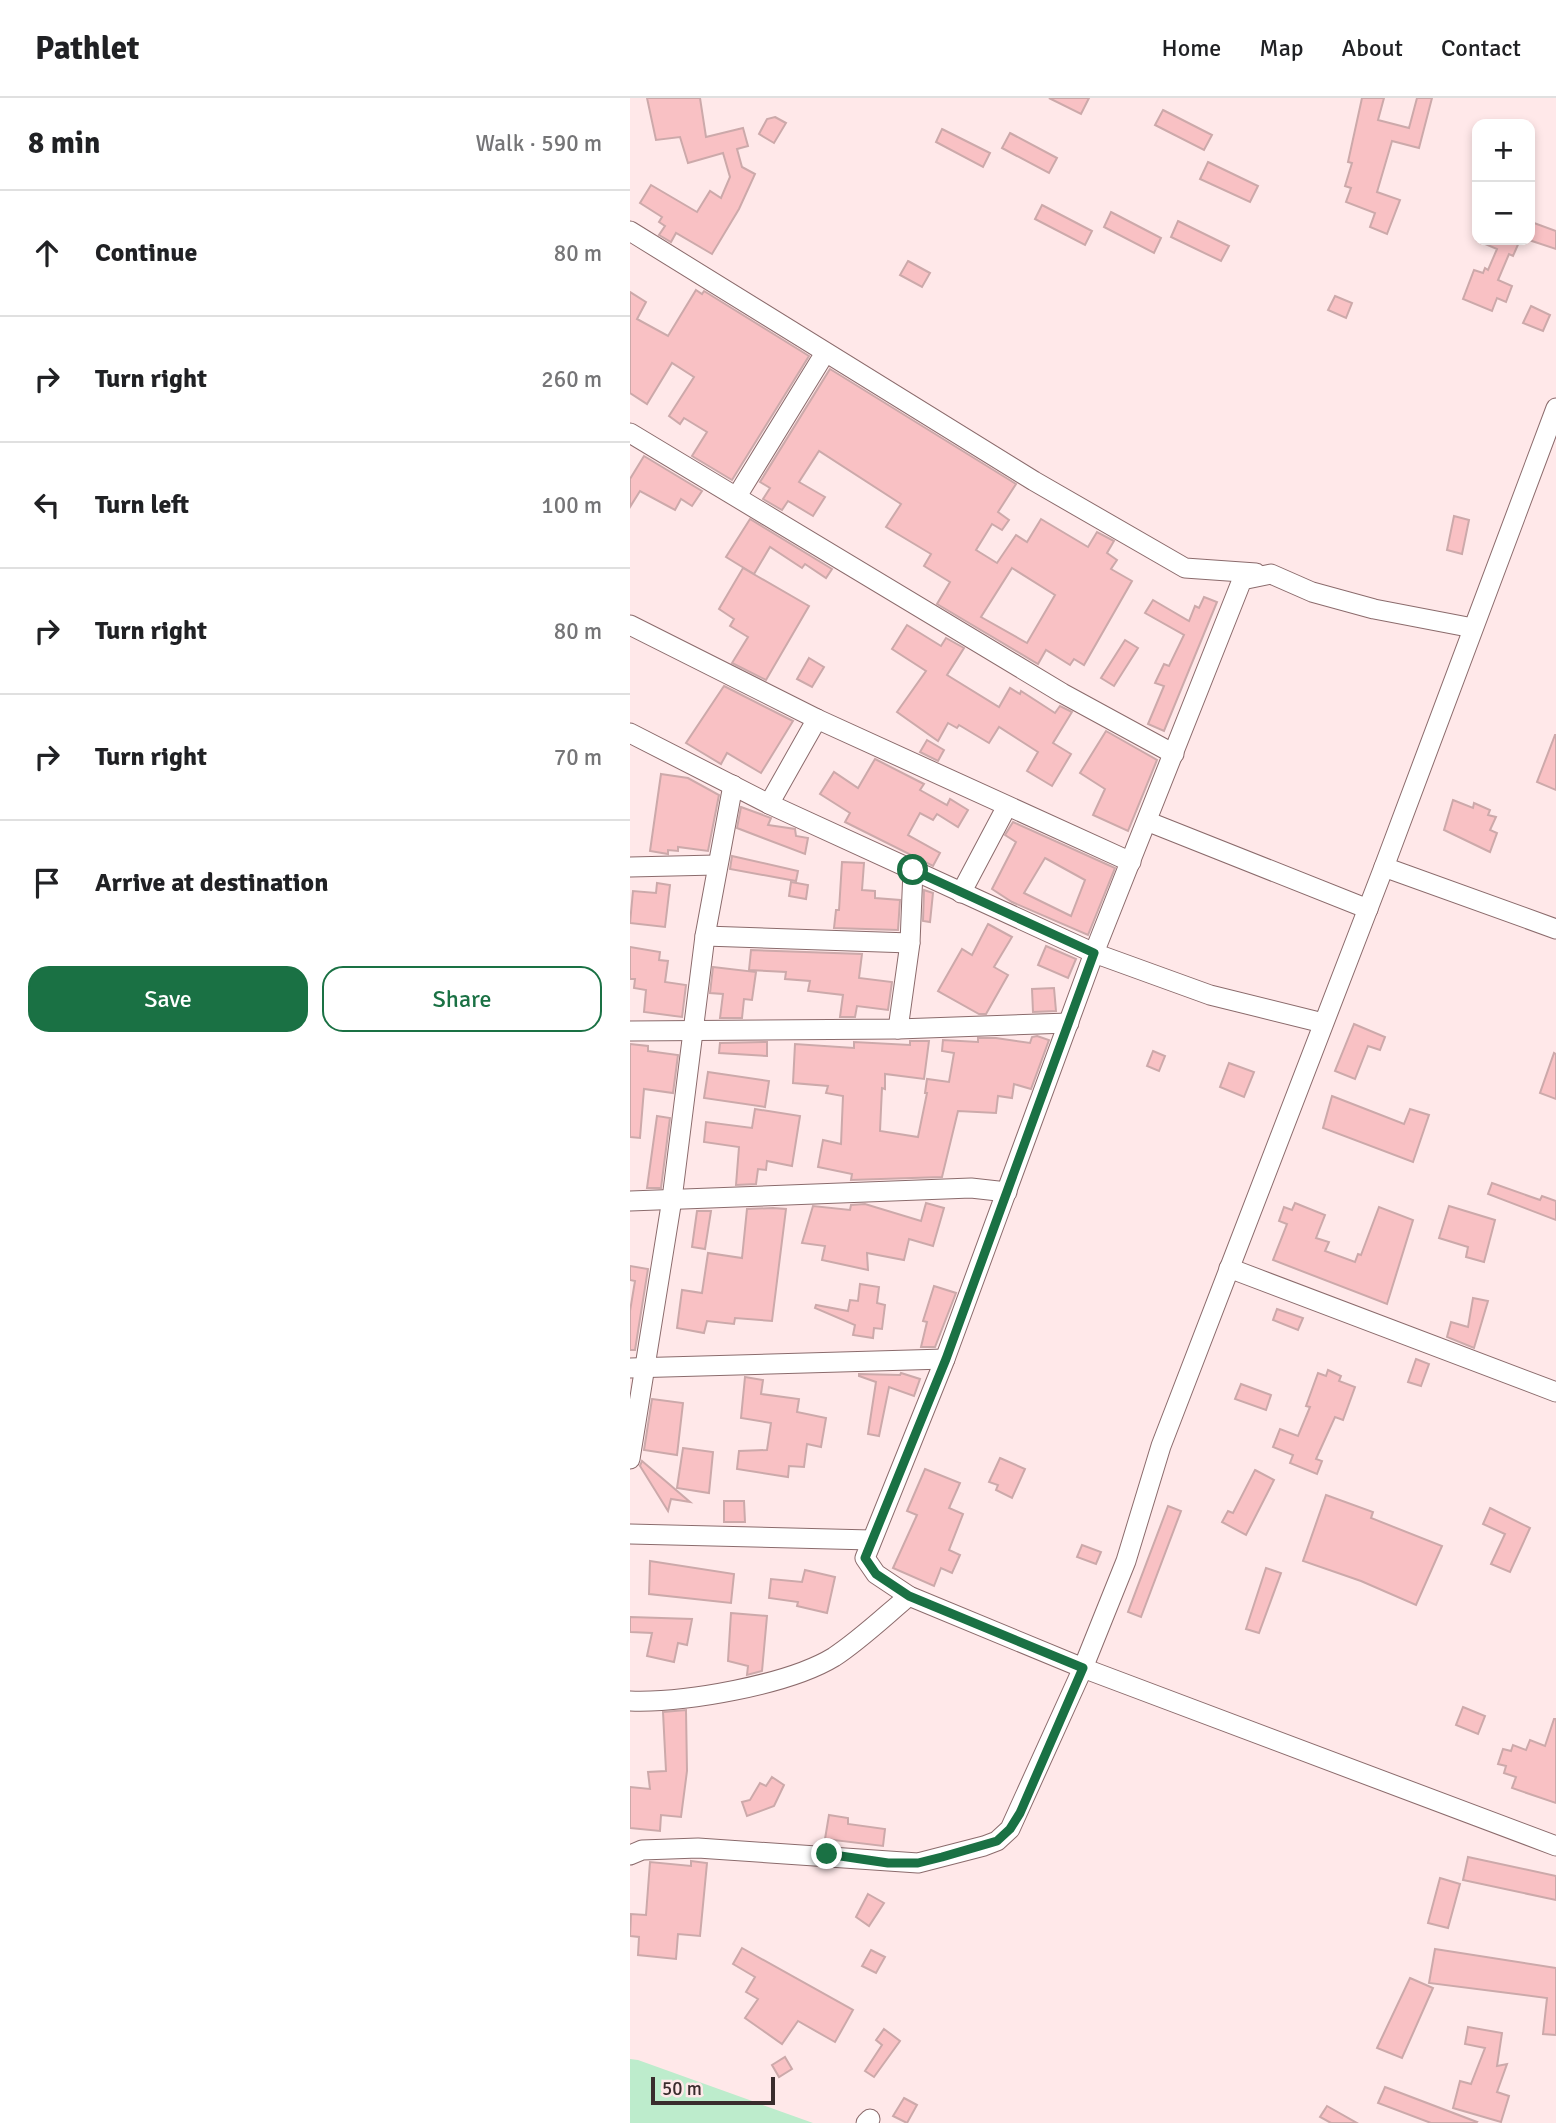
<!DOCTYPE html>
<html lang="en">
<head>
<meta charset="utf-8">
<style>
	:root { --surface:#fff; --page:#f6f6f6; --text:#202124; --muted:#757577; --line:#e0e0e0; --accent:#1a7144 }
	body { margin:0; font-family:Signika,sans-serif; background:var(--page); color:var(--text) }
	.controls { position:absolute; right:21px; top:21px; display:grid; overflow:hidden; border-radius:14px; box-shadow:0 4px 10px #0003 }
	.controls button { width:63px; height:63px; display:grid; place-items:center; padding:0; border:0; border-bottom:2px solid var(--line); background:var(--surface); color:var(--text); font:35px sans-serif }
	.scale { position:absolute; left:21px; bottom:18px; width:124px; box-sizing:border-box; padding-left:7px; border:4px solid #3a2c2d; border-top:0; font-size:19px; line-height:24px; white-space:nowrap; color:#3a2c2d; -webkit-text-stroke:5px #ffe8e9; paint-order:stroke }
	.stop { position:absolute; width:21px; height:21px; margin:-16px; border:5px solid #1a7144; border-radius:50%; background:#fff }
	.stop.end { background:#1a7144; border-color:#fff; box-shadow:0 2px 7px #0008 }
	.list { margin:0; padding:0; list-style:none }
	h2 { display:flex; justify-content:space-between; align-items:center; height:91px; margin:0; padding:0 28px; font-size:30px }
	h2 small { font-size:23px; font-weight:400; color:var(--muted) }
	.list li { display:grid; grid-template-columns:46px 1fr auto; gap:21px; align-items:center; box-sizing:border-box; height:126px; padding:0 28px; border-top:2px solid var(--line) }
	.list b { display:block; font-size:26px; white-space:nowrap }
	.list em { font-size:23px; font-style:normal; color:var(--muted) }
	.actions { display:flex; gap:14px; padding:21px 28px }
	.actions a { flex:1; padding:16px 0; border:2px solid var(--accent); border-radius:21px; text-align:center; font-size:24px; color:var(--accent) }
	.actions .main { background:var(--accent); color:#fff }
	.icon { flex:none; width:38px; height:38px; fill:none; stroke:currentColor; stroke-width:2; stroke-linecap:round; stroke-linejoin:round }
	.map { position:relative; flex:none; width:926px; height:2025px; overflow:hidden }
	header { display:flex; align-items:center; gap:42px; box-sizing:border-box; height:98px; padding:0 35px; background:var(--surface); border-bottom:2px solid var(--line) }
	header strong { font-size:33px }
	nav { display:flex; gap:38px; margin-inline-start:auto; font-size:24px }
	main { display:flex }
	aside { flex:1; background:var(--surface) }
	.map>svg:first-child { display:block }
</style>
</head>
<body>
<header>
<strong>Pathlet</strong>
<nav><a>Home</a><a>Map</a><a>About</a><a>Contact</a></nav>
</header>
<main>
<aside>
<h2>8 min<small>Walk · 590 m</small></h2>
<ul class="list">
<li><svg class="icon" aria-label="ahead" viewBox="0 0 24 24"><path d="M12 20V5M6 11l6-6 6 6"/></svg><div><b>Continue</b></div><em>80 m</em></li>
<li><svg class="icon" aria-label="right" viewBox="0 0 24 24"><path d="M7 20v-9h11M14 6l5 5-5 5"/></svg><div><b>Turn right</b></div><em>260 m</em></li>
<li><svg class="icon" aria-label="left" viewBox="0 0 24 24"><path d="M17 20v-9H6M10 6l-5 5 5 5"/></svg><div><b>Turn left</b></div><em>100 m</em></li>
<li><svg class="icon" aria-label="right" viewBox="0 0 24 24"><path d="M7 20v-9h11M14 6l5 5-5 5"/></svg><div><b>Turn right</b></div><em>80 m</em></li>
<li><svg class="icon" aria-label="right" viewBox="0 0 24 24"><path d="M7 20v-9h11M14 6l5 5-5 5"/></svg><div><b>Turn right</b></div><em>70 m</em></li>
<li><svg class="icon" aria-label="arrive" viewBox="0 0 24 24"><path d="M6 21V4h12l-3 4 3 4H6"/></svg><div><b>Arrive at destination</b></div></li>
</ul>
<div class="actions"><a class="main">Save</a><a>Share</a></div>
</aside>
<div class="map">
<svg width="926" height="2025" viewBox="0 0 926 2025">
	<rect width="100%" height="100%" fill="#ffe8e9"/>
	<!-- green -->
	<path fill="#bdeccc" d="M0 1961 8 1962 183 2025H0Z"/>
	<!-- building -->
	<g fill="#f9c1c4" stroke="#cca9aa" stroke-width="2" fill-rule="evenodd">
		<path d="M17 0H70L76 39 113 30 118 48 107 51 112 69 125 76 109 111 82 156 46 135 41 144 29 137 35 128 29 124 32 119 10 105 21 87 67 114 80 93 91 100 100 79 93 55 58 65 50 39 26 42Z"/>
		<path d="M419 0H459L451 16Z"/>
		<path d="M732 0H754L748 22 779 30 787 0H802L789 50 762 43 747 94 770 102 757 136 740 129 745 115 716 104 721 90 715 88 722 65 718 64Z"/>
		<path d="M533 12 582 37 574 52 525 27Z"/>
		<path d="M145 19 156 25 144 45 129 36 137 21Z"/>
		<path d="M312 31 360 55 353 69 306 44Z"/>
		<path d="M380 35 427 60 419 75 372 50Z"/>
		<path d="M578 64 628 88 620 104 570 81Z"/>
		<path d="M412 107 462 133 455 147 405 121Z"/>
		<path d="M481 114 531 140 524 155 474 129Z"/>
		<path d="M548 123 599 148 591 163 541 139Z"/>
		<path d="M904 125 926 133V151L899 142Z"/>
		<path d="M846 142H890L883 158 879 156 868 182 882 188 876 204 867 200 862 213 833 201 844 172 853 175 855 170 858 172 867 151Z"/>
		<path d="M278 163 300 175 292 189 270 177Z"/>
		<path d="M66 192 72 196 74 193 179 258 102 382 62 358 77 334 54 320 50 326 39 318 64 279 42 265 17 306 0 295V194L16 204 7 221 38 238Z"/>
		<path d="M705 198 722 205 716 220 698 212Z"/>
		<path d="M901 208 920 217 913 233 893 225Z"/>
		<path d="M200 271 386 386 368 414 379 422 372 432 362 426 346 452 367 465 386 437 397 444 411 421 458 449 467 434 484 443 477 455 487 462 481 471 502 483 454 567 444 561 440 567 416 552 408 566 307 506 320 484 294 468 301 456 256 429 271 406 189 353 169 384 195 399 183 418 158 403 152 412 133 401 140 390 130 384ZM382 470 425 497 397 545 351 519Z"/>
		<path d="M14 358 72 393 62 408 51 401 45 412 10 393 0 409V381Z"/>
		<path d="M824 418 839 422 832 456 817 452Z"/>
		<path d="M120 421 202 471 196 480 175 466 172 470 140 449 124 476 96 459Z"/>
		<path d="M113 470 179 508 136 582 102 565 118 539 100 528 104 521 89 511Z"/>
		<path d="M574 499 587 504 534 633 518 626 534 588 525 585 534 566 539 568 554 537 515 515 523 502 559 523 565 508 569 510Z"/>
		<path d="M277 527 311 548 316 540 334 550 317 577 369 609 380 590 390 596 391 593 425 615 430 608 442 614 423 645 441 656 422 688 397 673 408 654 369 629 359 645 329 627 327 630 318 625 308 643 267 614 296 573 262 551Z"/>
		<path d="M495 542 508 550 484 588 471 580Z"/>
		<path d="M179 560 194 569 182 589 167 581Z"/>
		<path d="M94 588 163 623 131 675 97 655 91 666 56 645Z"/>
		<path d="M476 633 527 662 498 733 463 717 475 691 450 675Z"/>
		<path d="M925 637H926V692L907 684Z"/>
		<path d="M297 642 314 652 308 663 290 654Z"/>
		<path d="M245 661 294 686 290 692 317 707 320 701 338 712 328 729 307 716 303 722 290 715 278 737 310 755 303 768 215 724 220 715 190 696 204 674 228 690Z"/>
		<path d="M31 676 58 680 89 697 78 753 48 749V753L38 752V756L20 753Z"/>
		<path d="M823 702 843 710 844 705 860 712 858 717 866 719 860 732 867 735 860 754 814 732Z"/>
		<path d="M111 709 141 720 138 727 165 731 166 738 178 740 175 756 107 730Z"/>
		<path d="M383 724 485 770 458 837 382 804 362 791 386 744 375 737ZM415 760 455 782 441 818 394 795Z"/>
		<path d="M102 758 168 773 166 783 100 771Z"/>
		<path d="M212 764 234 765 232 792 245 793V800L270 802 268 832 204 830 206 812H209Z"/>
		<path d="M161 784 178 787 176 801 159 798Z"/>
		<path d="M27 785 40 787 35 829 0 825 3 793 26 795Z"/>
		<path d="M294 792 303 795 300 824 293 823Z"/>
		<path d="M358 826 382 839 364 869 378 877 356 916H349L308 893 332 851 342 857Z"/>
		<path d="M416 848 446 861 438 880 408 867Z"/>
		<path d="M0 849 30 854 29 862 38 863 35 884 56 887 52 919 14 914 16 892 4 890 5 881H0Z"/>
		<path d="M121 852 232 856 229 880 262 884 258 912 227 908 225 919H210L213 897 178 893 180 883 155 881 156 874 119 872Z"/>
		<path d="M83 869 126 874 122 902 114 901 112 920H90L93 896 80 895Z"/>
		<path d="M424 890 426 913 403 914 402 891Z"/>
		<path d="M724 926 755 939 750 952 738 948 725 981 705 973Z"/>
		<path d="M407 938 419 942 401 991 384 986 382 1000 368 998 366 1015 328 1013 312 1079 221 1082 222 1076 188 1069 193 1042 211 1046 213 998 196 995 198 988 163 985 165 946 224 950V944L280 947V943H299L294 981 255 976V991L252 990 250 1033 288 1039 297 995H295L297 981 319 984 324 955 312 953 313 942 348 944V940H366L400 945 402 939Z"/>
		<path d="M137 944V958L89 955 90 945Z"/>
		<path d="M0 946 18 948V953L48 957 43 995 14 991 10 1040 0 1039Z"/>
		<path d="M523 953 535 958 529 973 517 968Z"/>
		<path d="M924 955 926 956V1001L910 995Z"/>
		<path d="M599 965 624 974 614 999 590 989Z"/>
		<path d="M78 974 139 983 135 1009 74 1000Z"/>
		<path d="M702 998 774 1026 780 1011 799 1017 783 1064 693 1030Z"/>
		<path d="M125 1011 170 1018 162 1068 137 1063 136 1072 128 1071 126 1086 106 1087 109 1049 74 1044 76 1024 122 1030Z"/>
		<path d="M27 1018 40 1020 31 1090H17Z"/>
		<path d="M862 1085 910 1102 912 1098 926 1103V1122L858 1096Z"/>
		<path d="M296 1105 314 1110 303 1148 279 1141 274 1162 237 1155 238 1172 192 1162 195 1148 172 1145 183 1108 220 1112 221 1107 235 1106 291 1123Z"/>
		<path d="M665 1105 695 1117 686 1140 699 1144 695 1153 725 1164 728 1156 731 1157 749 1109 783 1122 757 1206 643 1162 657 1126 649 1123 654 1109 662 1112Z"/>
		<path d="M819 1108 865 1122 854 1164 836 1159 838 1149 809 1140Z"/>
		<path d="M143 1110 156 1111 142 1223 105 1220 104 1226 77 1223 74 1235 47 1230 52 1192 72 1195 78 1155 112 1160 117 1111Z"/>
		<path d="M67 1113H81L75 1151 62 1149Z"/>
		<path d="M0 1168 18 1171 5 1252H0V1213L5 1183 0 1182Z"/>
		<path d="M230 1186 249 1189 247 1205 255 1207 252 1231 244 1230 243 1240 223 1237 225 1227 185 1210 186 1207 218 1213 220 1202 228 1203Z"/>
		<path d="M304 1188 326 1195 305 1249H291L297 1224 293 1223Z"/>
		<path d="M843 1200 858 1203 844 1250 817 1239 821 1224 838 1229Z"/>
		<path d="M647 1211 673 1220 668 1232 643 1222Z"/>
		<path d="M786 1261 799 1266 791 1288 778 1284Z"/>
		<path d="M698 1272 711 1278 709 1283 725 1289 713 1322 705 1319 686 1361 692 1363 687 1376 660 1365 663 1357 643 1349 650 1331 668 1338 680 1309 676 1308 688 1275 696 1278Z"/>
		<path d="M271 1275 290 1281 284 1298 259 1289 249 1338 238 1336 246 1284 229 1278V1276L270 1277Z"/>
		<path d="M115 1279 133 1282 131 1296 169 1301 167 1314 196 1320 191 1349 177 1346 174 1369 159 1368 158 1379 107 1371 109 1353 137 1352 141 1325 111 1320Z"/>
		<path d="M611 1286 641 1297 636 1312 605 1301Z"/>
		<path d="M22 1301 53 1305 47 1357 14 1352Z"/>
		<path d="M53 1350 83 1354 79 1395 47 1390Z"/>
		<path d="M370 1360 395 1371 382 1400 366 1392 368 1387 359 1384Z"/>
		<path d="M12 1363 60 1404 41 1401 38 1413 10 1368Z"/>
		<path d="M295 1371 330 1385 319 1410 333 1416 319 1452 330 1457 322 1475 311 1470 304 1488 263 1470 287 1417 277 1413Z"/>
		<path d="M625 1372 644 1382 616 1437 592 1424 598 1413 603 1415Z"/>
		<path d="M696 1397 743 1414 741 1420 812 1448 786 1507 731 1483 673 1463Z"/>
		<path d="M94 1403H114L115 1424H94Z"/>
		<path d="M538 1408 551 1413 511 1519 498 1514Z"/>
		<path d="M860 1410 900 1430 880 1474 861 1466 875 1436 853 1426Z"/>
		<path d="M452 1447 471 1454 466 1466 447 1459Z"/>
		<path d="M20 1463 104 1476 101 1505 19 1496Z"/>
		<path d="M636 1470 651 1475 629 1535 616 1531Z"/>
		<path d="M175 1472 205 1479 197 1515 167 1508 168 1504 139 1500 141 1481 172 1484Z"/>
		<path d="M101 1515 137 1518 132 1573 117 1577 118 1568 98 1563Z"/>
		<path d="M0 1519 62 1521 57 1547 48 1545 44 1564 17 1558 22 1535 0 1534Z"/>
		<path d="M833 1609 855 1618 848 1636 826 1627Z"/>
		<path d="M56 1612 57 1673 51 1719 31 1717 30 1733 0 1730V1689L20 1691 18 1674 36 1673 33 1614Z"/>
		<path d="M924 1621H926V1705L882 1690 886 1679 874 1675 876 1668 868 1666 873 1651 881 1653 883 1647 896 1652 900 1642 915 1648Z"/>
		<path d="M142 1679 154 1687 144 1708 117 1718 112 1704 120 1702 130 1685 136 1688Z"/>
		<path d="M199 1717 218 1720V1726L255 1731 253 1748 195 1741Z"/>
		<path d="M838 1759 926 1778V1802L833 1782Z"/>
		<path d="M61 1763 77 1765 70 1838 48 1836 46 1861 8 1857 9 1839 0 1838 1 1816 16 1817 20 1764 61 1768Z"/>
		<path d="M810 1780 830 1786 818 1830 798 1825Z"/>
		<path d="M238 1796 254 1805 239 1828 226 1819Z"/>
		<path d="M112 1850 223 1912 205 1944 168 1923 152 1946 115 1920 128 1901 116 1894 125 1879 103 1866Z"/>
		<path d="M805 1851 926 1870V1937L913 1936 917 1900 799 1885Z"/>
		<path d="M241 1852 255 1859 246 1875 232 1868Z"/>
		<path d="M780 1880 803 1890 772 1960 747 1950Z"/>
		<path d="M838 1929 872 1935 867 1968 877 1966 867 1994 879 1998 871 2024 823 2010 830 1983 841 1986 855 1950 835 1946Z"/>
		<path d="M254 1931 270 1943 244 1979 235 1973 252 1947 246 1942Z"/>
		<path d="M155 1959 162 1971 149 1979 142 1967Z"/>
		<path d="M755 1989 847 2024 846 2025H801L748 2005Z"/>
		<path d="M274 2000 287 2007 277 2025 263 2018Z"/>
		<path d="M697 2008 727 2025H701L690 2019Z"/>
	</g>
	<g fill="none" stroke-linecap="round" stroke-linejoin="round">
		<!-- street casing -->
		<g stroke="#8b6b6c" stroke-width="21">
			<g id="street">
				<path d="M0 133 404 383 555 470 626 475"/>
				<path d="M0 335 432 595 544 656"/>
				<path d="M107 398 195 255"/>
				<path d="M0 527 187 621 501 764"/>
				<path d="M843 530 744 511 682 494 641 476 612 482 464 855 315 1261 235 1460 246 1476 279 1498 453 1570 926 1748"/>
				<path d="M0 635 139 706 464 855 580 897 693 925"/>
				<path d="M139 706 187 621"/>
				<path d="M519 724 738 811"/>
				<path d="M0 769 86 767"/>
				<path d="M754 769 926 831"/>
				<path d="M331 795 376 710"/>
				<path d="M75 838 280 845"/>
				<path d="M268 931 280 845 283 772"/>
				<path d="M0 933 268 931 439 925"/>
				<path d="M0 1103 341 1090 377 1094"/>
				<path d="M599 1170 926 1294"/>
				<path d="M0 1270 315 1261"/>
				<path d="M0 1361 42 1101 75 838 103 687"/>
				<path d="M0 1436 241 1442"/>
				<path d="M0 1603C54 1605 158 1587 204 1559 230 1542 255 1518 279 1498"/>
				<path d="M0 1757 12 1752 68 1750 288 1765 354 1748 367 1743 380 1731 453 1570 496 1463 531 1348 754 769 926 310"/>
				<path d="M236 2025 240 2021"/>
			</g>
		</g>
		<!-- street -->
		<use href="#street" stroke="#fff" stroke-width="19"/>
	</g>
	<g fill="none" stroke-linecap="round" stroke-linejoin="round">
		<!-- route -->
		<path stroke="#1a7144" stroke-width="9" d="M197 1756 258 1765H288L312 1759 367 1743 380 1731 390 1715 453 1570 279 1498 246 1476 235 1460 316 1261 464 855 283 772"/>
	</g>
</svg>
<div class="controls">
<button>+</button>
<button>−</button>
</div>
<div class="scale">50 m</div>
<div class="stop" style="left:283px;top:772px"></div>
<div class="stop end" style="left:197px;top:1756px"></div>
</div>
</main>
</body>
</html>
